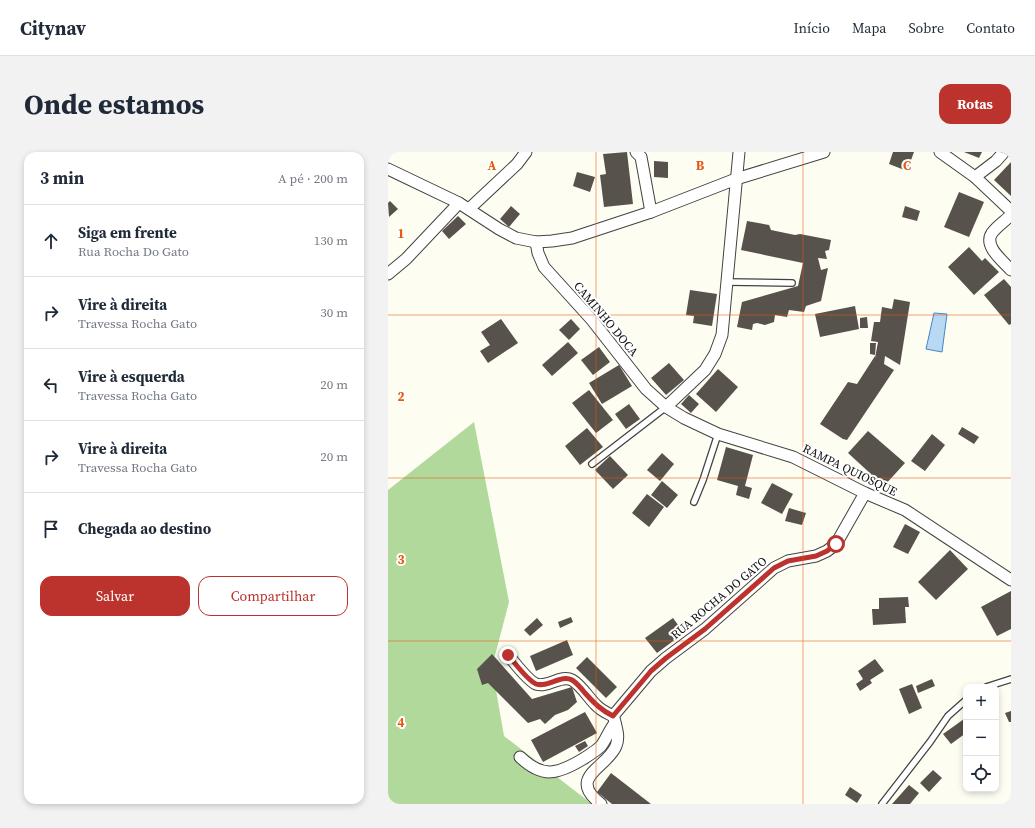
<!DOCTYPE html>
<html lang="pt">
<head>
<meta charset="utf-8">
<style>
	:root { --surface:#fff; --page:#f2f2f3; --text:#1f2937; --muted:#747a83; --line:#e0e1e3; --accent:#bb332c }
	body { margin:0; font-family:"Source Serif 4",serif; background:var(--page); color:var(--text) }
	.controls { position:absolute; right:12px; bottom:12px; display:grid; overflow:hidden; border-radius:8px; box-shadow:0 2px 6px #0003 }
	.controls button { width:36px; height:36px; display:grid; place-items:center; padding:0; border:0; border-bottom:1px solid var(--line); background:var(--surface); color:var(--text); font:20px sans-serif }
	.stop { position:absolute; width:12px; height:12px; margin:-9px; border:3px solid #bb332c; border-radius:50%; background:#fff }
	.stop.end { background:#bb332c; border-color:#fff; box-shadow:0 1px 4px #0008 }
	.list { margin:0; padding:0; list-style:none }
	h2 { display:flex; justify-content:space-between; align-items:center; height:52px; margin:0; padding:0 16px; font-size:17px }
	h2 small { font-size:13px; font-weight:400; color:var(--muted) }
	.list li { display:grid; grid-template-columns:26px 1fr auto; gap:12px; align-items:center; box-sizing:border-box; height:72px; padding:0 16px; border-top:1px solid var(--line) }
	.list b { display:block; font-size:15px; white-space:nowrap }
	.list p { margin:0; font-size:13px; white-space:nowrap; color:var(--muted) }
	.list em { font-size:13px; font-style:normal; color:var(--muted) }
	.actions { display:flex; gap:8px; padding:12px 16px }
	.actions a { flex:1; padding:9px 0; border:1px solid var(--accent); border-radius:12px; text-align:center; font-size:14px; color:var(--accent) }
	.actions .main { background:var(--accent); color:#fff }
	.icon { flex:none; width:22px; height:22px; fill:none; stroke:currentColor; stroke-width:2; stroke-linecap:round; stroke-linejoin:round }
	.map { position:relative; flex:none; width:623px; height:652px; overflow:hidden; border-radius:12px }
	header { display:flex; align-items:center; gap:24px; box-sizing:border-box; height:56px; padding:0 20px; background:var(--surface); border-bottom:1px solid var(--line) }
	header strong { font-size:19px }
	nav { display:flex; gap:22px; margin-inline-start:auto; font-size:14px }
	.intro { display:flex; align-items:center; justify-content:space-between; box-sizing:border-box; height:96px; padding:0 24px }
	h1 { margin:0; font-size:28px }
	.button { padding:10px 18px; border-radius:12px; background:var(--accent); color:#fff; font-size:14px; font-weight:700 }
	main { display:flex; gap:24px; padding:0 24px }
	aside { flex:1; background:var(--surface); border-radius:12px; box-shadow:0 2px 6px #0003 }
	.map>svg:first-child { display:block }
</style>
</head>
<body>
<header>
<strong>Citynav</strong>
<nav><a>Início</a><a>Mapa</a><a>Sobre</a><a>Contato</a></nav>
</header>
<div class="intro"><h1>Onde estamos</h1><a class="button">Rotas</a></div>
<main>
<aside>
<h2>3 min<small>A pé · 200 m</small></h2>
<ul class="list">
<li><svg class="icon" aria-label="ahead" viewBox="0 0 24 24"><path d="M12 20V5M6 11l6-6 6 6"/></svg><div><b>Siga em frente</b><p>Rua Rocha Do Gato</p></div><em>130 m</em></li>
<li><svg class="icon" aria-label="right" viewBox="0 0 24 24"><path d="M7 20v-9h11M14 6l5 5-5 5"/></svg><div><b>Vire à direita</b><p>Travessa Rocha Gato</p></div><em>30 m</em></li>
<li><svg class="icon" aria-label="left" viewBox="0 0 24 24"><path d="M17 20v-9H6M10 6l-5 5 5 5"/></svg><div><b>Vire à esquerda</b><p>Travessa Rocha Gato</p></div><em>20 m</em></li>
<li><svg class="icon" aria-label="right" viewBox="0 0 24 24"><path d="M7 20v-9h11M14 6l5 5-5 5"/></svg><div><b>Vire à direita</b><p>Travessa Rocha Gato</p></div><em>20 m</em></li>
<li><svg class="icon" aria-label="arrive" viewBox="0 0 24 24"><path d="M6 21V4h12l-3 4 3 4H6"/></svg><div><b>Chegada ao destino</b></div></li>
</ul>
<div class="actions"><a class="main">Salvar</a><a>Compartilhar</a></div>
</aside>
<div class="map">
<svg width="623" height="652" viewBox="0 0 623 652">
	<rect width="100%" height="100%" fill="#fefdf2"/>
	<!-- forest -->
	<path fill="#b2d99c" d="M86 270 121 450 104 515 116 584 204 652H0V338Z"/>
	<!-- water -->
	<path fill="#b9d8f4" stroke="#4286c9" d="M546 161 559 162 554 200 538 197Z"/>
	<!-- building -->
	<g fill="#58524c">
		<path d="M239 0 245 52 216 55 212 23 218 22 215 2Z"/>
		<path d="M505 0H526L519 19 501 12Z"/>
		<path d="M576 0H594L591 6Z"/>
		<path d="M266 9 280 10V26L266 25Z"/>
		<path d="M623 10V44L606 28Z"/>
		<path d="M189 20 207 25 202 40 185 34Z"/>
		<path d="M571 40 596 50 581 85 556 75Z"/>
		<path d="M2 49 10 57 1 65 0 51Z"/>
		<path d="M123 54 132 62 121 75 112 67Z"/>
		<path d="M517 54 532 59 529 69 514 65Z"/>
		<path d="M70 64 78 72 61 87 54 79Z"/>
		<path d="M359 69 381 73 383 78 407 83 412 82 443 88 441 98 437 99 439 107 430 106 433 118 440 116 433 149 418 154 416 160 401 158 399 165 387 163 386 170 377 173 369 171 365 172 364 178 349 175 354 150 410 134 415 111 353 98Z"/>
		<path d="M581 95 594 109 597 106 611 120 586 143 560 115Z"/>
		<path d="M616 127 623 135V172L621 173 596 143Z"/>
		<path d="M302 138 329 142 324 174 305 171 306 164 298 163Z"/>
		<path d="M506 147 522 150 512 213 497 204 496 212 506 218 459 288 455 287 432 272 460 230 469 232 487 204V206L490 190 483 189 486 170H492L494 155 504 157Z"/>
		<path d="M467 154 471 177 432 185 427 162Z"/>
		<path d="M479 165 480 176H472V166Z"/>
		<path d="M113 167 130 191 100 211 92 199 102 193 93 180Z"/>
		<path d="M183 167 192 177 181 188 171 178Z"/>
		<path d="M180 190 190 201 164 224 154 213Z"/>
		<path d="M482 191H488L487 203 482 202Z"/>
		<path d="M211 195 222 210 205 223 193 208Z"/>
		<path d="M281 211 296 228 278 243 263 226Z"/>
		<path d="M231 213 244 234 214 252 201 231Z"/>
		<path d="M330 217 350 235 328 260 308 242Z"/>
		<path d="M201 238 225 268 208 281 184 251Z"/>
		<path d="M301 243 311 252 303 261 293 252Z"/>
		<path d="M241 252 252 267 238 277 227 262Z"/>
		<path d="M574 275 591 285 586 292 570 282Z"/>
		<path d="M199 276 215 295 192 313 177 294Z"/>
		<path d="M480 279 517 311 496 334 460 301Z"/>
		<path d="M544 282 557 293 537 319 523 309Z"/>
		<path d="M338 295 365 303 357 334 364 336 361 347 348 343 350 334 329 328Z"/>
		<path d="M274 301 286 312 272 329 259 318Z"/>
		<path d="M222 304 240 323 225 337 207 318Z"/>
		<path d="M274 329 290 343 279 356 263 343Z"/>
		<path d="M384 331 405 342 394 362 373 351Z"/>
		<path d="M259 342 276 355 261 375 244 361Z"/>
		<path d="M401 356 418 361 414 373 397 369Z"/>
		<path d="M517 372 532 380 520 402 505 395Z"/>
		<path d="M562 398 580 417 548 448 530 430Z"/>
		<path d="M623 439V477L609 484 593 455Z"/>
		<path d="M520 445 521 455H517L518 471 485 473 484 457H491V446Z"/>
		<path d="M183 465 185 470 172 476 170 470Z"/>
		<path d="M149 466 155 473 142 484 136 478Z"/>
		<path d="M285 466 296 481 269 501 257 486Z"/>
		<path d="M179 488 185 503 148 519 142 504Z"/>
		<path d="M104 502 144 547 184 535 189 550 180 558 167 563 157 572 152 567 140 571 100 531 94 533 89 517Z"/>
		<path d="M199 505 229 535 218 546 188 516Z"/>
		<path d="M487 507 496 519 482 528 484 531 472 539 468 532 475 527 470 519Z"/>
		<path d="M544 527 547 534 530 541 528 534Z"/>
		<path d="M524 532 534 556 521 562 511 537Z"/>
		<path d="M623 559V570H621L617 561Z"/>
		<path d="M197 560 209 581 155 610 143 588Z"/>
		<path d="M576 567 578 570V581L563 592 555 582Z"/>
		<path d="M197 589 200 594 191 600 187 594Z"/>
		<path d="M545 618 554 626 541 640 532 631Z"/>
		<path d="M223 621 263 652H224L209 640Z"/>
		<path d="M521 633 531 641 522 652H504Z"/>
		<path d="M462 635 474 643 469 651 457 643Z"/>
	</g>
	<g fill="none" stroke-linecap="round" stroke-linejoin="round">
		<!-- lane casing -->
		<g stroke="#424242" stroke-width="8">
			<g id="lane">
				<path d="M339 130 404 131"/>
				<path d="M204 312 278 255"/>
				<path d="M306 350 315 328 330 282"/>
				<path d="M598 535 623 527"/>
				<path d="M494 652 542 590 560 564 578 548"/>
			</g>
		</g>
		<!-- street casing -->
		<g stroke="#424242" stroke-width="13">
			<g id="street">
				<path d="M248 0 253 5 263 60"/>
				<path d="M552 0 587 25 623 59"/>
				<path d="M0 17 71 51 111 77 128 86 148 90 164 89 184 86 263 60 348 27 436 0"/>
				<path d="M587 25 608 9 616 0"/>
				<path d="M81 57 129 12 138 0"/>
				<path d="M623 63C617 69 609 74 604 81 595 94 615 109 623 118"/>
				<path d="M148 90 150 101 156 115 204 168 258 237 278 255 296 266 330 282 405 305 477 341 517 358 623 428"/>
				<path d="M0 122 18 107 71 51"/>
				<path d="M278 255 317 218 327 202 334 183 351 0"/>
				<path d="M120 503C127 511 139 528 148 532 160 536 173 522 184 528 193 533 200 545 207 552 212 558 219 561 225 564"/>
				<path d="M225 564 263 519 278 506 317 477 386 416 400 409 428 404 439 399 448 392 477 341"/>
				<path d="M132 605C155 627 170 622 195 607 201 603 208 599 213 594 218 588 221 578 227 571"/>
				<path d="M213 652C178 625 219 616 228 594 232 585 228 575 226 566"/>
			</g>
		</g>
		<!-- lane -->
		<use href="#lane" stroke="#fff" stroke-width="5.5"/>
		<!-- street -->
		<use href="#street" stroke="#fff" stroke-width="11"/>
	</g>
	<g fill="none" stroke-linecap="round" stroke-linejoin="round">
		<!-- route -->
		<path stroke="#bb332c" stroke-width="5" d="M120 503C127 511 139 528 148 532 160 536 173 522 184 528 189 531 193 536 197 541 206 551 213 558 225 564L263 519 278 506 317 477 386 416 400 409 428 404 439 399 448 392"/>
	</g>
	<!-- grid -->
	<path fill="none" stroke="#e8590c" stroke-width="1" stroke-opacity="0.55" d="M208 0V652M415 0V652M0 163H623M0 326H623M0 489H623"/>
	<g text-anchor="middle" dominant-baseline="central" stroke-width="4" stroke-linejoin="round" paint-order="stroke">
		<!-- street labels -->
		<g font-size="12" fill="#0f0f0f" stroke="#fff">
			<text transform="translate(218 167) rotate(50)">CAMINHO DOCA</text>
			<text transform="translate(462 318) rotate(26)">RAMPA QUIOSQUE</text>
			<text transform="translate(331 446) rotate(-40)">RUA ROCHA DO GATO</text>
		</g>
	</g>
	<g font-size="13" text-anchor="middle" font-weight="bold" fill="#e8590c" stroke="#fff" stroke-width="4" stroke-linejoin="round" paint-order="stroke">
		<text x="104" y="18">A</text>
		<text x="312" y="18">B</text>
		<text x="519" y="18">C</text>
		<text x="13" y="86">1</text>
		<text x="13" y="249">2</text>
		<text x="13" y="412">3</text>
		<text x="13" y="575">4</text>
	</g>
</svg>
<div class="controls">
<button>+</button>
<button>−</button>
<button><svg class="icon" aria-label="locate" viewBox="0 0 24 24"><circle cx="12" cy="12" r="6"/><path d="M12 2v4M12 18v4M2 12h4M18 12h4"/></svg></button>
</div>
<div class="stop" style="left:448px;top:392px"></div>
<div class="stop end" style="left:120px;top:503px"></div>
</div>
</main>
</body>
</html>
